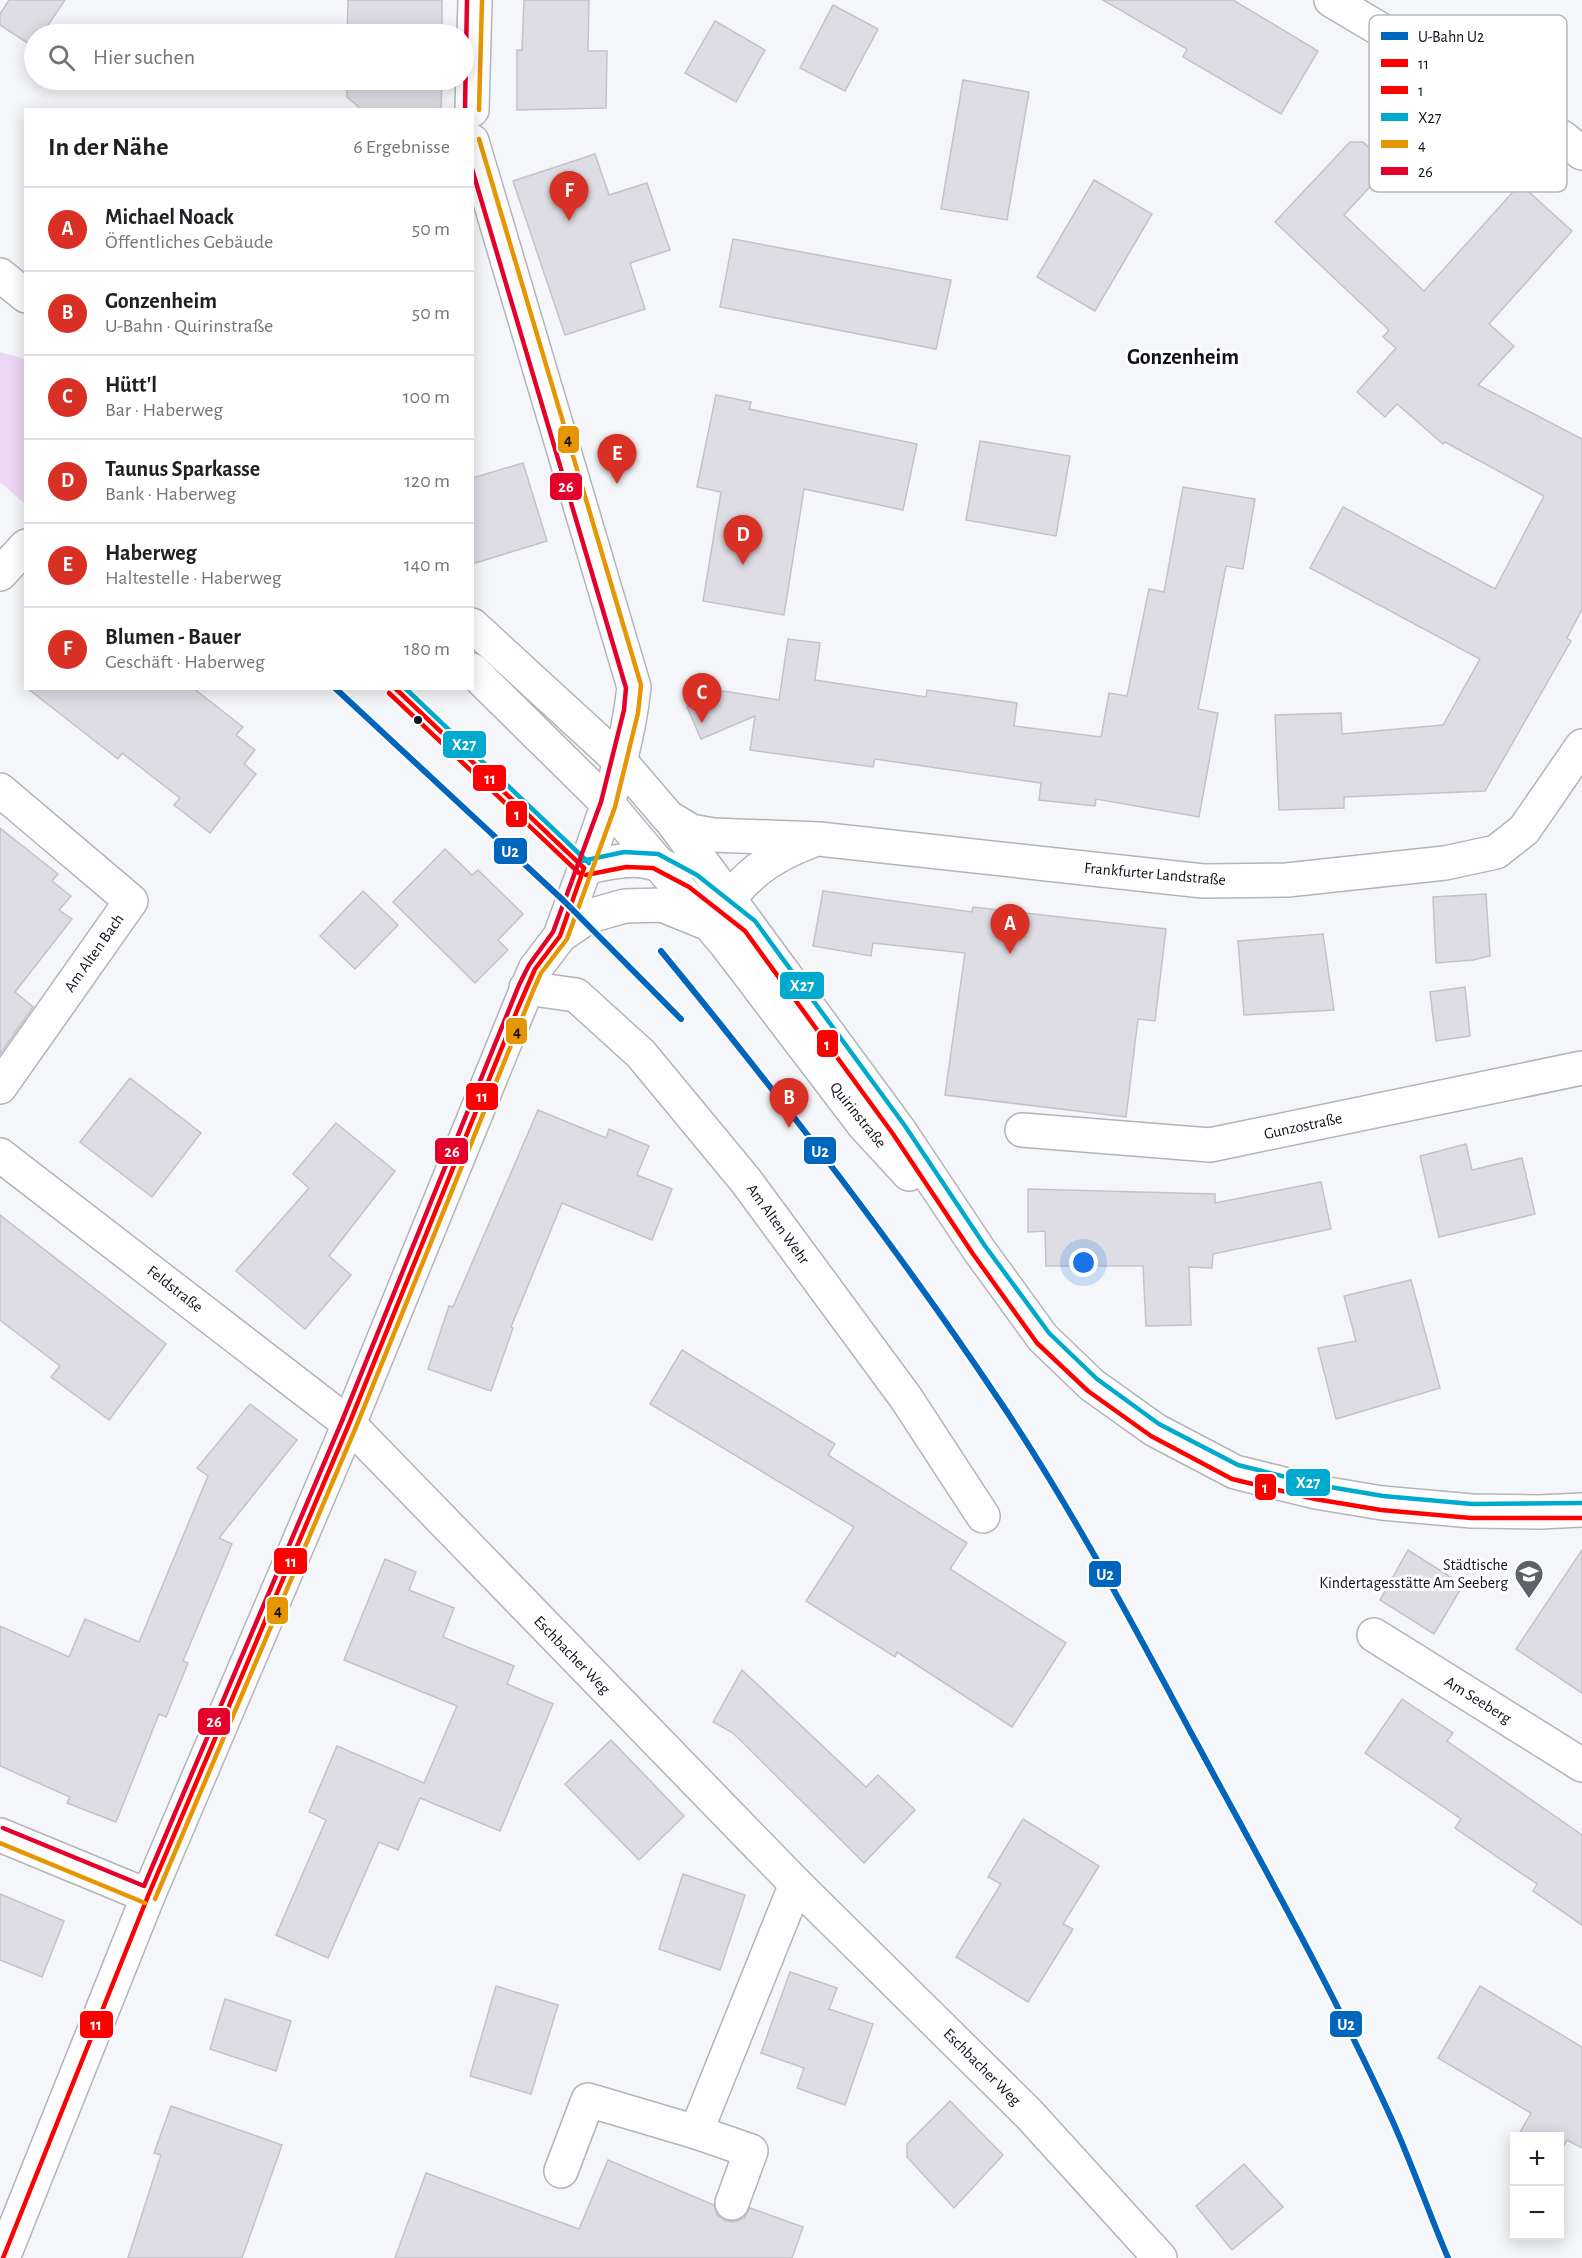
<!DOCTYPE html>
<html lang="de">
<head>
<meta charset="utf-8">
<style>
	:root { --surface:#fff; --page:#f2f2f2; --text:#202124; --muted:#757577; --line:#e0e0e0; --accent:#d93025 }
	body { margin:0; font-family:"Alegreya Sans",sans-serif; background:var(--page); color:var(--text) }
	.controls { position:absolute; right:18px; bottom:18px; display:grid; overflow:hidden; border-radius:0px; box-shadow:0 3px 15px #0003 }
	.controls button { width:54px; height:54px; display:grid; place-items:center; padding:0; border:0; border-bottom:2px solid var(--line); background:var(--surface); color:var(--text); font:30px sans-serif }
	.you { position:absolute; left:1084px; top:1263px; width:21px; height:21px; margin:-15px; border:4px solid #fff; border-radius:50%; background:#1a73e8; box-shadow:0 0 0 9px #1a73e833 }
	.badge { display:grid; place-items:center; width:39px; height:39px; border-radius:50%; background:var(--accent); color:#fff; font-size:20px; font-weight:700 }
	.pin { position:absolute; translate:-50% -50px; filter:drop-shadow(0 2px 3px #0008) }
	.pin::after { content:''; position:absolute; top:32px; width:21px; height:18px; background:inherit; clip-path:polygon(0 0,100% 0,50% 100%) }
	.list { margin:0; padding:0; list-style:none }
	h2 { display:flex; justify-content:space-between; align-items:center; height:78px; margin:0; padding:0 24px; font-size:26px }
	h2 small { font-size:20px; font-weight:400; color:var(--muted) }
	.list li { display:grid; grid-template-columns:39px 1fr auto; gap:18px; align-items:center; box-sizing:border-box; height:84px; padding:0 24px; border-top:2px solid var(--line) }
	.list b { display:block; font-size:22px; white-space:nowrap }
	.list p { margin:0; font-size:20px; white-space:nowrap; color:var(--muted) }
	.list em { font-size:20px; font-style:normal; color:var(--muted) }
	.icon { flex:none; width:33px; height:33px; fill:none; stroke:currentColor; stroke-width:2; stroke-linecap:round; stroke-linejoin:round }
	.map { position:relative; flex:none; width:1582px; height:2258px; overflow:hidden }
	.search { position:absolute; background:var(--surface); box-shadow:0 3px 15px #0003; left:24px; top:24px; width:450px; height:66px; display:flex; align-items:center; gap:15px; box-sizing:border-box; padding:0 21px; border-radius:33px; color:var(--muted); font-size:22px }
	.panel { position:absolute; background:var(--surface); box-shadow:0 3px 15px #0003; left:24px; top:108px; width:450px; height:582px; border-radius:0px }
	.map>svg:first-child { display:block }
</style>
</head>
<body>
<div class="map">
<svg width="1582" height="2258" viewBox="0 0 1582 2258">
	<rect width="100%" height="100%" fill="#f5f6f9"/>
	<!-- green -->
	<path fill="#eed7f4" d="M0 352 25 359V504L0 482Z"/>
	<!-- building -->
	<g fill="#dedde4" stroke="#c3c2c9" stroke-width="1.5">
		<path d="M9 0H65L42 34H34V47L0 25V14Z"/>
		<path d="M348 0H442V34H347Z"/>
		<path d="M524 0H589L588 51H607L606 108 517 110V50H522Z"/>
		<path d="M1103 0H1233L1318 51 1281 114 1183 57 1187 49Z"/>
		<path d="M833 5 878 29 845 91 800 68Z"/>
		<path d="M715 21 765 50 736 102 685 73Z"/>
		<path d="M347 80H442L441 110H362L347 97Z"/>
		<path d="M963 80 1029 92 1007 220 941 209Z"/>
		<path d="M1350 142H1363L1389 166 1344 215 1424 291 1520 184 1572 231 1489 324 1514 346 1478 385 1582 439V609L1567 638 1571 641 1485 791 1344 797V808L1279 810 1275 715 1341 713 1342 734 1443 725 1480 659 1310 568 1343 507 1495 589 1544 496 1445 442 1443 444 1397 404 1385 417 1357 392 1396 348 1383 337 1389 330 1275 222Z"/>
		<path d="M595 154 609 195 647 183 670 250 630 263 645 309 565 335 513 181Z"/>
		<path d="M1094 180 1152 214 1095 311 1037 277Z"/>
		<path d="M733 239 951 280 936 349 720 307Z"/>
		<path d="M716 395 751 402 749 409 917 444 903 510 804 489 784 615 703 601 721 492 697 487Z"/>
		<path d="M980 441 1070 456 1056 536 966 520Z"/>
		<path d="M523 463 547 541 472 564V478Z"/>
		<path d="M1183 487 1255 499 1243 569 1226 566 1198 709 1218 713 1199 817 1096 799 1095 806 1039 800 1041 783 875 759 873 767 750 750 755 716 701 739 687 707 723 691 779 700 788 639 820 643 815 680 926 697 927 690 1017 703 1014 726 1101 737 1109 693 1127 696 1149 589 1164 592Z"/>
		<path d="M27 688H193L243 727 236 735 255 750 244 764 256 774 210 833 174 805 180 798 122 753 118 759Z"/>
		<path d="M0 828 58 874 52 881 71 896 59 910 72 919 15 992 33 1007 0 1054Z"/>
		<path d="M445 849 472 875 478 870 523 914 498 940 508 950 475 983 393 902Z"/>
		<path d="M363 891 398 925 355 969 320 936Z"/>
		<path d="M823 891 972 912 973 907 1166 929 1155 1021 1138 1019 1126 1117 945 1095 965 953 873 943 871 956 813 946Z"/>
		<path d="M1486 894 1490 956 1473 960 1436 963 1433 897Z"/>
		<path d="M1323 934 1334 1010 1244 1015 1238 941Z"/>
		<path d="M1465 987 1470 1036 1436 1041 1430 992Z"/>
		<path d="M130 1078 201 1133 152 1197 80 1142Z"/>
		<path d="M538 1110 606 1138 609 1129 649 1146 637 1175 672 1189 652 1240 562 1203 511 1327 513 1328 491 1391 428 1369 449 1306 453 1307Z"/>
		<path d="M336 1123 395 1171 329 1256 351 1275 305 1329 236 1271 309 1188 293 1174Z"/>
		<path d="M1466 1144 1472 1170 1522 1158 1535 1214 1439 1237 1420 1156Z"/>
		<path d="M1321 1182 1331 1229 1213 1254 1212 1268 1189 1267 1191 1325 1146 1326 1143 1266H1046L1045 1231 1028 1232V1189L1215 1194V1203Z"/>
		<path d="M0 1215 166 1344 109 1420 51 1377 60 1366 0 1320Z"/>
		<path d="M1411 1280 1440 1388 1336 1419 1318 1348 1356 1341 1344 1296Z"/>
		<path d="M682 1350 835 1444 828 1455 967 1543 950 1569 1066 1643 1012 1727 897 1652 895 1657 806 1601 854 1527 650 1404Z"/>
		<path d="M250 1404 297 1440 219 1538 232 1544 183 1661 188 1663 166 1717 159 1714 116 1822 67 1803 70 1797 0 1766V1626L69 1657 85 1619 139 1642 208 1476 197 1468Z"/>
		<path d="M1408 1550 1463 1585 1434 1634 1380 1600Z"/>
		<path d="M1582 1550V1693L1516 1649Z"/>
		<path d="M385 1559 416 1572 409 1590 454 1608 443 1637 514 1666 507 1684 553 1704 500 1831 420 1798 398 1850 379 1842 328 1958 276 1935 326 1820 309 1812 337 1746 424 1783 457 1706 344 1660Z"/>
		<path d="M742 1670 866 1787 878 1775 915 1810 864 1863 733 1733 713 1722Z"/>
		<path d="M1402 1699 1453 1733 1447 1741 1582 1835V1925L1533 1891 1537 1884 1455 1828 1461 1819 1365 1753Z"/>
		<path d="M611 1740 684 1816 639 1860 565 1784Z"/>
		<path d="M1023 1819 1099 1866 1063 1924 1073 1929 1028 2002 956 1957 1001 1884 988 1877Z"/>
		<path d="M683 1874 745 1895 720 1970 659 1949Z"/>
		<path d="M0 1894 64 1921 42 1977 0 1960Z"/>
		<path d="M790 1972 837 1988 829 2009 873 2024 845 2105 797 2088 804 2068 761 2053Z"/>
		<path d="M496 1986 558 2005 531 2094 470 2076Z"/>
		<path d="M1480 1986 1582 2047V2148L1567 2140 1560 2153V2136H1518L1531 2113 1438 2058Z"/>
		<path d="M225 1999 291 2021 276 2071 210 2049Z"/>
		<path d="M950 2101 1003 2155 954 2208 907 2157V2144Z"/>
		<path d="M171 2106 282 2145 242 2258H128L161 2155 154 2153Z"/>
		<path d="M608 2160 714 2205 717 2215 726 2221 735 2222 744 2218 750 2208 803 2227 792 2258H395L426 2173 579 2229Z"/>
		<path d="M1244 2164 1283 2207 1232 2250 1196 2206Z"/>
	</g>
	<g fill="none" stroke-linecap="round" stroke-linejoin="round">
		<!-- street casing -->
		<g stroke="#b2b4ba" stroke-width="36">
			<g id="street">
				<path d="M1331 0 1563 138 1582 153"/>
				<path d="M472 110 475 0"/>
				<path d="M472 141 634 687C625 773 589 855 560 936"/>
				<path d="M0 574 26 546"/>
				<path d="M0 790 131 901 0 1087"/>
				<path d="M584 868C620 860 642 854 675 872"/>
				<path d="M526 988 576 995 641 1054 746 1181 906 1398 983 1516"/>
				<path d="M1022 1130 1210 1145 1582 1068"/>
				<path d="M0 1155 349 1424 796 1884 1029 2114 1160 2258"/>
				<path d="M1374 1635 1582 1765"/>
				<path d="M0 1835 148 1896"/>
				<path d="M696 2132 751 2151 732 2203"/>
				<path d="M561 2171 588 2100 696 2132 796 1884"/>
				<path d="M3 2258 148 1896 349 1424 535 969 560 936 589 916 625 906 662 905 709 924"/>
			</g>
		</g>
		<!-- secondary casing -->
		<g stroke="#b2b4ba" stroke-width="36">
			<g id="secondary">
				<path d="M0 275 26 296"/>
				<path d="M472 625 620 761 668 817 691 831 713 835 819 839 1203 881 1287 880 1445 863 1496 852 1524 830 1582 746"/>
				<path d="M472 670 608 804 726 944 863 1124 909 1174"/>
				<path d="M671 820 899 1130 979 1250 1043 1338 1092 1385 1155 1430 1235 1472 1316 1492 1382 1503 1472 1511 1539 1512 1582 1510"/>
				<path d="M717 913C745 877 766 858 809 842"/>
			</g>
		</g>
		<!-- street -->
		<use href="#street" stroke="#fefefe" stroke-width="33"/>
		<!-- secondary -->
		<use href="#secondary" stroke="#fefefe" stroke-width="33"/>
		<!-- bus-1 casing -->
		<g stroke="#fff" stroke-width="9">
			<g id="bus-1">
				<path d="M395 688 584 868"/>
				<path d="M3 2258 148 1896 349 1424 518 1008 535 969 560 936 584 868"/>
			</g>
		</g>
		<!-- bus-2 casing -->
		<g stroke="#fff" stroke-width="9">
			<g id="bus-2">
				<path d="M389 693 579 873"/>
				<path d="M586 875 626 867 653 868 689 887 745 931 893 1134 973 1254 1037 1343 1088 1391 1151 1436 1232 1479 1315 1499 1381 1510 1471 1518H1582"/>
			</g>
		</g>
		<!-- bus-3 casing -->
		<g stroke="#fff" stroke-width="9">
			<g id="bus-3">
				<path d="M405 688 589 863"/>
				<path d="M582 861 624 852 658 854 697 875 755 921 905 1126 985 1246 1049 1333 1097 1379 1159 1424 1238 1465 1318 1485 1383 1496 1472 1504 1582 1503"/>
			</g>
		</g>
		<!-- bus-4 casing -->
		<g stroke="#fff" stroke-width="9">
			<g id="bus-4">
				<path d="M479 110 482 0"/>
				<path d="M0 1843 145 1903"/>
				<path d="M155 1899 356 1427 533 991 541 973 567 939 615 807 638 713 641 685 479 139"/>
			</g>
		</g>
		<!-- bus-5 casing -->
		<g stroke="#fff" stroke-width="9">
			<g id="bus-5">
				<path d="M465 110 467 0"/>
				<path d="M3 1828 144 1886 342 1421 519 985 529 965 553 932 601 802 624 710 626 688 472 169"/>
			</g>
		</g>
		<!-- bus-1 -->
		<use href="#bus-1" stroke="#f00" stroke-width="4.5"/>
		<!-- bus-2 -->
		<use href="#bus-2" stroke="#f00" stroke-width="4.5"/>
		<!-- bus-3 -->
		<use href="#bus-3" stroke="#00a9ce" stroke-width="4.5"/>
		<!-- bus-4 -->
		<use href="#bus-4" stroke="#e79603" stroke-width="4.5"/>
		<!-- bus-5 -->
		<use href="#bus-5" stroke="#e4002b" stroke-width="4.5"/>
		<!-- metro-1 casing -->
		<g stroke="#fff" stroke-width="10">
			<g id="metro-1">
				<path d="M335 688 564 901 681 1019"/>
				<path d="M661 951C780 1096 895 1244 999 1400 1072 1508 1133 1625 1195 1740 1263 1866 1334 1992 1393 2122 1413 2167 1429 2213 1448 2258"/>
			</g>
		</g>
		<!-- metro-1 -->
		<use href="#metro-1" stroke="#0065bd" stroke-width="6"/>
	</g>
	<!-- icons -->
	<defs>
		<g id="school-pin" transform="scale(1.5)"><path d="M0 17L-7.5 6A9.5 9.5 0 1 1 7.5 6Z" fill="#5f6168" stroke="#fff"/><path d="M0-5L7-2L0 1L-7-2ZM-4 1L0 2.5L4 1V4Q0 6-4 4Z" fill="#fff"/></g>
	</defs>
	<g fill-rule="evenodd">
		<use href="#school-pin" x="1529" y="1574"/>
	</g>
	<!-- markers -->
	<circle fill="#0e111a" stroke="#fff" stroke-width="2" cx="418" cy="720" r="5"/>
	<g text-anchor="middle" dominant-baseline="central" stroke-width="6" stroke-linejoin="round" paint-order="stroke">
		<!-- street labels -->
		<g font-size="16" fill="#0e111a" stroke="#fff">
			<text transform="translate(1155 874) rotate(5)">Frankfurter Landstraße</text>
			<text transform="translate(94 953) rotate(-55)">Am Alten Bach</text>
			<text transform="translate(858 1115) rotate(51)">Quirinstraße</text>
			<text transform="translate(1303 1126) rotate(-12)">Gunzostraße</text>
			<text transform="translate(778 1224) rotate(54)">Am Alten Wehr</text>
			<text transform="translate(175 1289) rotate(38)">Feldstraße</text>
			<text transform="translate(572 1655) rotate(46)">Eschbacher Weg</text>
			<text transform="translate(1478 1700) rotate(32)">Am Seeberg</text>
			<text transform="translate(982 2067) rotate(45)">Eschbacher Weg</text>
		</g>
		<!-- poi labels -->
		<g font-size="16" fill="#0e111a" stroke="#fff" text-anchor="end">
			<text x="1508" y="1565">Städtische<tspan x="1508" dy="18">Kindertagesstätte Am Seeberg</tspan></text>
		</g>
		<!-- district labels -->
		<g font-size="22" font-weight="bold" fill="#0e111a" stroke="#fff">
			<text x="1183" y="357">Gonzenheim</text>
		</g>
	</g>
	<!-- legend -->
	<rect x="1369" y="15" width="198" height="177" rx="9" fill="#fff" stroke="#b7b8ba" stroke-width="1.5"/>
	<rect x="1381" y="32" width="27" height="8" fill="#0065bd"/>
	<rect x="1381" y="59" width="27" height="8" fill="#f00"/>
	<rect x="1381" y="86" width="27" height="8" fill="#f00"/>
	<rect x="1381" y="113" width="27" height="8" fill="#00a9ce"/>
	<rect x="1381" y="140" width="27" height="8" fill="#e79603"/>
	<rect x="1381" y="167" width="27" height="8" fill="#e4002b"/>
	<g font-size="16" fill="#0e111a">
		<text x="1418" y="42">U-Bahn U2</text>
		<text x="1418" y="69">11</text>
		<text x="1418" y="96">1</text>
		<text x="1418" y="123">X27</text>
		<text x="1418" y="150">4</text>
		<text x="1418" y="177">26</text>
	</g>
	<g stroke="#fff" stroke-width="2">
		<rect x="557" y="425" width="23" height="29" rx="6" fill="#e79603"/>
		<rect x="549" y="472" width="34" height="29" rx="6" fill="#e4002b"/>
		<rect x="442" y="730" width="45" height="29" rx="6" fill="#00a9ce"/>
		<rect x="472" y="764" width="35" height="28" rx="6" fill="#f00"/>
		<rect x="505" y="800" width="23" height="28" rx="6" fill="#f00"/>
		<rect x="493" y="837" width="35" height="28" rx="6" fill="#0065bd"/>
		<rect x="779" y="971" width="46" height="29" rx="6" fill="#00a9ce"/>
		<rect x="505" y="1017" width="23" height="28" rx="6" fill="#e79603"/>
		<rect x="816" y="1029" width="23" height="29" rx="6" fill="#f00"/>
		<rect x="465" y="1082" width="34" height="29" rx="6" fill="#f00"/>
		<rect x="803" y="1136" width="34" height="29" rx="6" fill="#0065bd"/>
		<rect x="434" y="1137" width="35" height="28" rx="6" fill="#e4002b"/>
		<rect x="1285" y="1468" width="46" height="29" rx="6" fill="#00a9ce"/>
		<rect x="1254" y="1473" width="23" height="28" rx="6" fill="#f00"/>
		<rect x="273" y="1547" width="35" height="28" rx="6" fill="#f00"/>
		<rect x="1088" y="1560" width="34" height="28" rx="6" fill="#0065bd"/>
		<rect x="266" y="1596" width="23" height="29" rx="6" fill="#e79603"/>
		<rect x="197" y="1707" width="34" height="29" rx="6" fill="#e4002b"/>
		<rect x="1329" y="2010" width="34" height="28" rx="6" fill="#0065bd"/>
		<rect x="79" y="2010" width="35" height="29" rx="6" fill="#f00"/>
	</g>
	<g font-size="16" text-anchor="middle" font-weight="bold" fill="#fff">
		<text x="566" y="492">26</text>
		<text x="464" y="750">X27</text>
		<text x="490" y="784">11</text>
		<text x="517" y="820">1</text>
		<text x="510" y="857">U2</text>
		<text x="802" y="991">X27</text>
		<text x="827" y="1050">1</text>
		<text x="482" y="1102">11</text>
		<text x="820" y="1157">U2</text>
		<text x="452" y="1157">26</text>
		<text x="1308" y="1488">X27</text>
		<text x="1265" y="1493">1</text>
		<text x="291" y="1567">11</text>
		<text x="1105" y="1580">U2</text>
		<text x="214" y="1727">26</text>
		<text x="1346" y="2030">U2</text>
		<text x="96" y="2030">11</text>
	</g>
	<g font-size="16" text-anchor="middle" font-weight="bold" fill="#111">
		<text x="568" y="445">4</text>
		<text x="517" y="1037">4</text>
		<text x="278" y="1616">4</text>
	</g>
</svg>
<div class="controls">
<button>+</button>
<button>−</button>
</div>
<div class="you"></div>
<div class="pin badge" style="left:1010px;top:954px">A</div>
<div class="pin badge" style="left:789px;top:1128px">B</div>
<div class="pin badge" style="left:702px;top:723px">C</div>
<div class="pin badge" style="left:743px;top:565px">D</div>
<div class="pin badge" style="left:617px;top:484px">E</div>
<div class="pin badge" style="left:569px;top:221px">F</div>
<div class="search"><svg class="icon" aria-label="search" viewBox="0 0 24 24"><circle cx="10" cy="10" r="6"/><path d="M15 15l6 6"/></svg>Hier suchen</div>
<section class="panel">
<h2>In der Nähe<small>6 Ergebnisse</small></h2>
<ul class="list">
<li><span class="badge">A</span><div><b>Michael Noack</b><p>Öffentliches Gebäude</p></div><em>50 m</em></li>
<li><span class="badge">B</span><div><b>Gonzenheim</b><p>U-Bahn · Quirinstraße</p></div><em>50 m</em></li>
<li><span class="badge">C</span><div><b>Hütt'l</b><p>Bar · Haberweg</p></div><em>100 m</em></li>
<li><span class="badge">D</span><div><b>Taunus Sparkasse</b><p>Bank · Haberweg</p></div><em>120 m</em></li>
<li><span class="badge">E</span><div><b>Haberweg</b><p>Haltestelle · Haberweg</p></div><em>140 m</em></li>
<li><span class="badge">F</span><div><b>Blumen - Bauer</b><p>Geschäft · Haberweg</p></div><em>180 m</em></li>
</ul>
</section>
</div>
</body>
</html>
